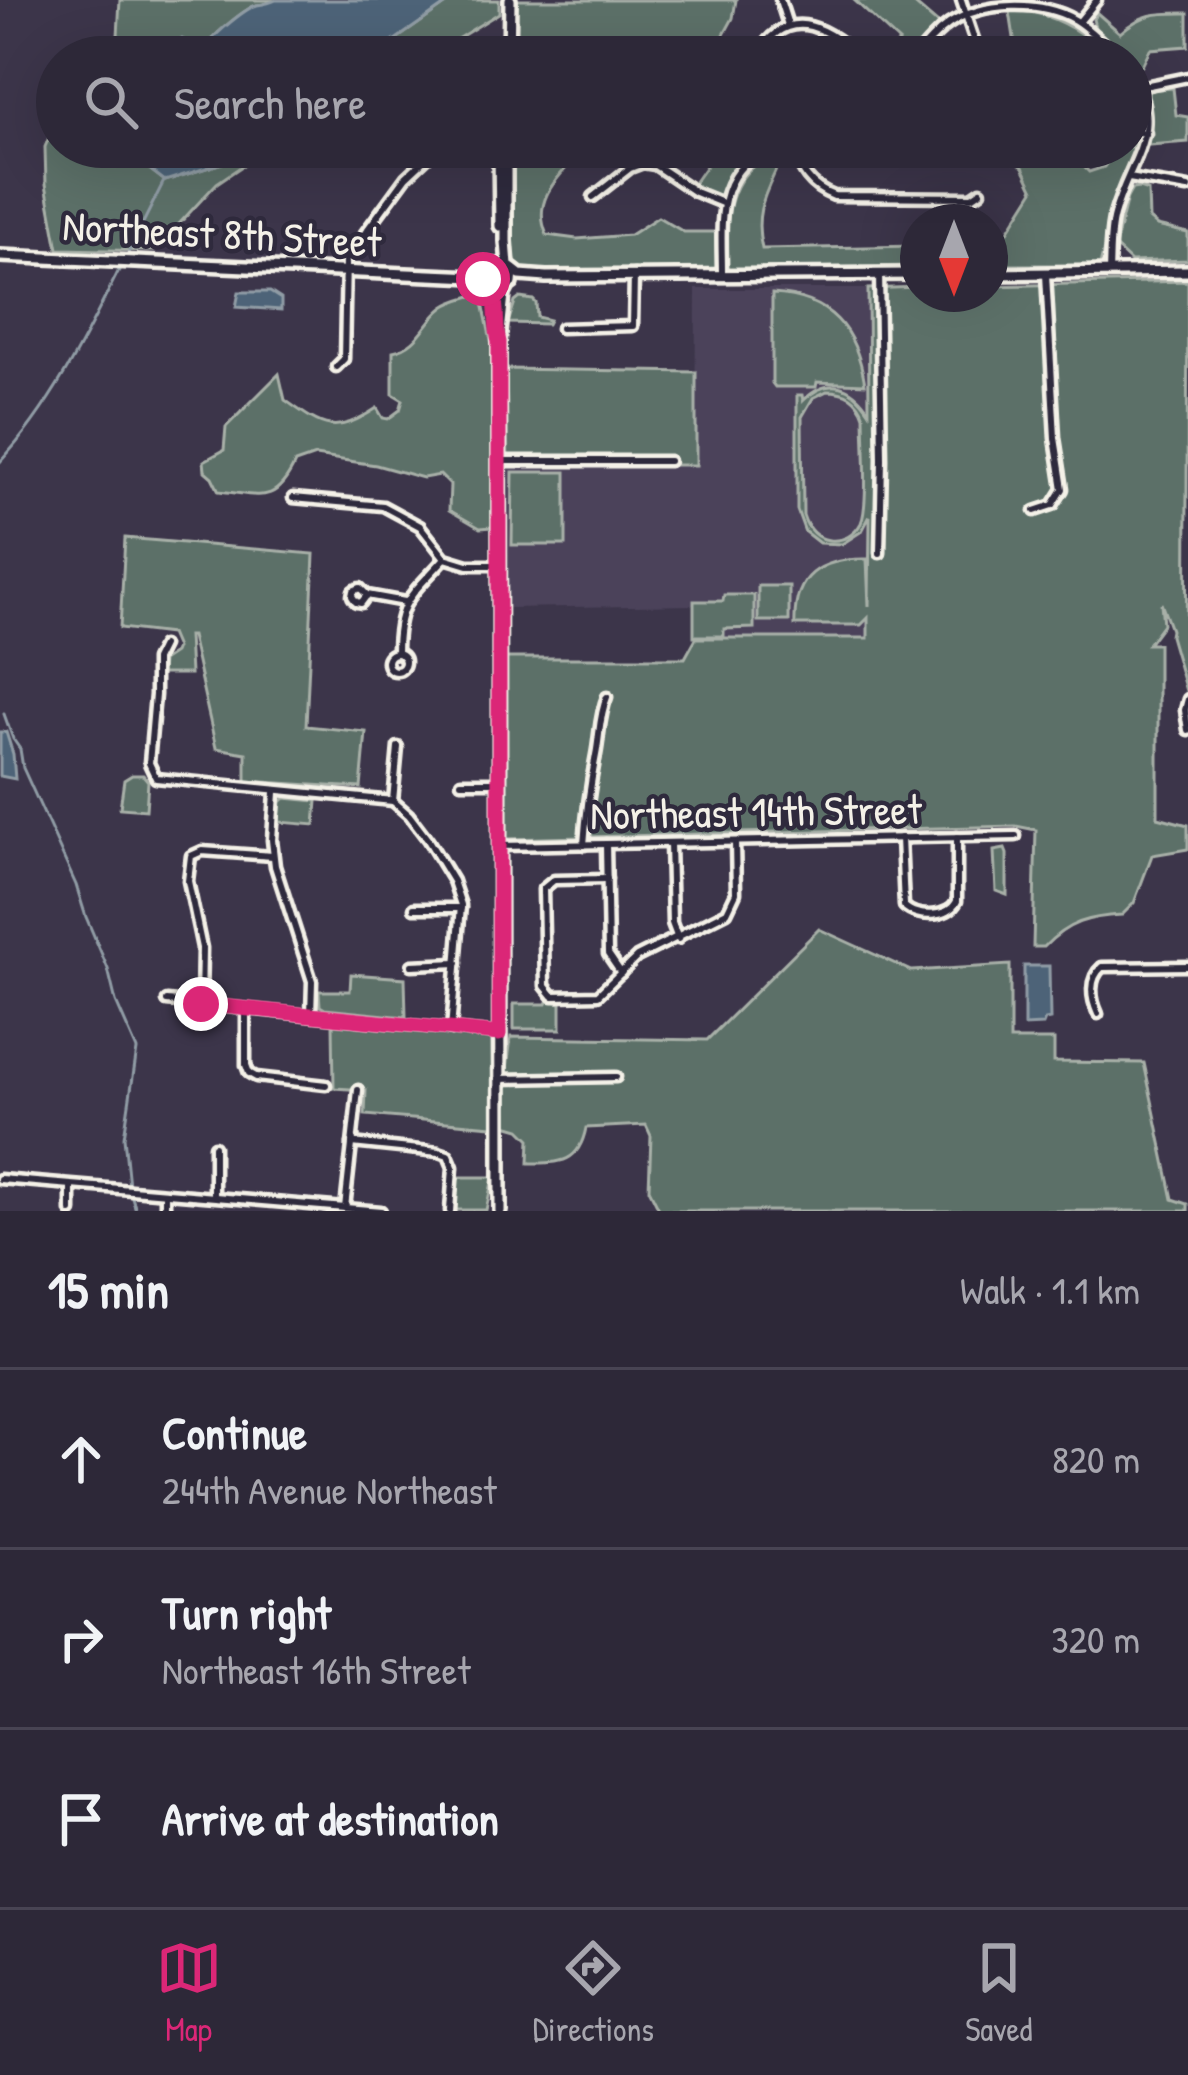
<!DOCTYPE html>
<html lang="en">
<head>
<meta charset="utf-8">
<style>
	:root { --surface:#2d2838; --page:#393443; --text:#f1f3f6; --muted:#a7a6ae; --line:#484453; --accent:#db2777 }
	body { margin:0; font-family:"Patrick Hand",sans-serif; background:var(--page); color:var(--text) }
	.compass { position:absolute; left:900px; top:204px; width:108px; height:108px; border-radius:50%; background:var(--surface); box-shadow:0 12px 48px #0002; rotate:180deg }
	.stop { position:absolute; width:36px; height:36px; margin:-27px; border:9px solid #db2777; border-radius:50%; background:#fff }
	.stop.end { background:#db2777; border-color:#fff; box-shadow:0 3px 12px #0008 }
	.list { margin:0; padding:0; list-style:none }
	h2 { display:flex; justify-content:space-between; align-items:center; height:156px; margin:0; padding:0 48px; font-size:51px }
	h2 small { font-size:39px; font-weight:400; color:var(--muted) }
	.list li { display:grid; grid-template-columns:78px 1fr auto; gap:36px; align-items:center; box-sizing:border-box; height:180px; padding:0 48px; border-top:3px solid var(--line) }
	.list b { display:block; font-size:45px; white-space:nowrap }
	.list p { margin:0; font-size:39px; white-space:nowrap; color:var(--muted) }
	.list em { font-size:39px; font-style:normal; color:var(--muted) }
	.icon { flex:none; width:66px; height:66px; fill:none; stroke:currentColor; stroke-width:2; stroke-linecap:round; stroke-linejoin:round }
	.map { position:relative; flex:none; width:1188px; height:1211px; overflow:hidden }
	.search { position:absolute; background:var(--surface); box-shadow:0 12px 48px #0002; left:36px; right:36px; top:36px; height:132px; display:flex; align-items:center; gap:30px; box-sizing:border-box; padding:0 42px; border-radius:66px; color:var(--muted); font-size:45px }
	.sheet { height:696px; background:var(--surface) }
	nav { display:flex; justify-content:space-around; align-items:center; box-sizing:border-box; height:168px; border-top:3px solid var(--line); background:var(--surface); font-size:33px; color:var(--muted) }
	nav a { display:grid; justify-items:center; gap:6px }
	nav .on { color:var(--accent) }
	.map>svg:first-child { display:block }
</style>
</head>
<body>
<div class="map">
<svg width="1188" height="1211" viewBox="0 0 1188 1211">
	<rect width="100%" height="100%" fill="#3c354a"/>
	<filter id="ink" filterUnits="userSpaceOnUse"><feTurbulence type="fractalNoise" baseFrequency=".00833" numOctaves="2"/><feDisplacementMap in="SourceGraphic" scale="24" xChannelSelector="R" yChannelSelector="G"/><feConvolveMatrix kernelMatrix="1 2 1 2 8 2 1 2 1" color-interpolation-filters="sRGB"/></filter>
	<g filter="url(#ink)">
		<!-- built -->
		<path fill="#4b425a" d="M696 289H868V638H696L695 605 508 608V465H695Z"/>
		<!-- green -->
		<g fill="#5b6f68" stroke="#a8b0a8" stroke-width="3" fill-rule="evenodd">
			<path d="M120 0H276C270 3 264 4 257 5 246 8 216 33 210 42L194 45 168 57H99L118 36Z"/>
			<path d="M452 0H499V13L428 57H371Z"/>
			<path d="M517 0H736L733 18 712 57H514Z"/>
			<path d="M854 0H910L938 24 911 57H885L899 42Z"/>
			<path d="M1013 0H1032V12C1063 20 1086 34 1109 57H1017L1010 12Z"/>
			<path d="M1097 13 1120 33C1143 12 1158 13 1188 13V46L1150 49 1142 66 1134 68 1131 57H1124L1096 31 1093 19Z"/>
			<path d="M1173 88 1176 115 1188 117V142L1148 145C1150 129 1145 101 1149 90Z"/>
			<path d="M57 118V147H129L140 162 165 181 222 163 252 147H270L217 183 154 251 58 249 46 184 45 147Z"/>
			<path d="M1131 136 1135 138 1133 153 1120 182 1100 265H990V239L1007 233 1034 190 1023 167 1000 149 803 160 801 150 803 147H1056L1057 152 1072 155 1089 172 1104 167 1113 154 1112 147H1131Z"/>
			<path d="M511 147H585C562 175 530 197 547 235L577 239 630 235 658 217 684 232H727C728 195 742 160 783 154 769 189 752 208 762 249L918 246V266L535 272 519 269 513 261 511 246Z"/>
			<path d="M708 147H757L734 165 719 196 692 186 715 153Z"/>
			<path d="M1139 188 1148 191 1149 219 1157 226 1188 233V260L1131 262 1115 247 1127 198 1132 189Z"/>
			<path d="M1188 281 1186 691 1170 636 1171 630 1161 603 1163 624 1148 644H1158V817L1188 825V849L1152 855 1134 903 1122 915C1088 917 1068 922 1044 947H1033L1036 830 1016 826 506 839V658H685L696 638H868V618L861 625H795C793 575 821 558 867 559L869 606 870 516 862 531 842 544 819 543 805 532 797 510V395H802L803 401C829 375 852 385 869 411L868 289 918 287V294H990V286ZM827 391C846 391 858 398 864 416 864 438 869 506 861 523 855 535 842 542 829 540 814 538 807 528 803 515L802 417 813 398Z"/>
			<path d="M481 293 492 346V527L480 528 449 510 450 485 440 475 423 478 376 465 315 456 295 463C275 506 260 495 219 491L212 477 205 471 204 461 224 450 226 427 279 374 285 400C324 428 334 436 377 408L383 418 388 419 400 410 403 400 393 394V351C420 346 424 322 444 307 453 300 470 297 481 293Z"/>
			<path d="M772 294C831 297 856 329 865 384L817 382 816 387H775L772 383Z"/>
			<path d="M520 298 533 300 536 303 537 317 549 320 547 324 508 323 515 302Z"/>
			<path d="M506 369 696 372V465H508Z"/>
			<path d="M513 472H566V545H512Z"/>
			<path d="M125 538 314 554 306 726 366 732 361 788 246 781V753L216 748 191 636H188L190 674H161L162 661 174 653 176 648 170 634 120 628Z"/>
			<rect x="758" y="586" width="31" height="35"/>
			<path d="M724 595H754V628L724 629V636H694V601H723Z"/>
			<path d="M132 775H143L148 781 146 810 120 808 124 780Z"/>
			<path d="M285 798 317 801 315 825 279 822 281 802Z"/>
			<path d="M1005 849 1007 854V895L996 891 994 851Z"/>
			<path d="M819 929 911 971 1010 965V1040H1054V1062L1144 1063 1173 1199 1188 1204V1211H660L649 1189 651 1136 646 1125 586 1128C579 1163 562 1163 529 1163L530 1139 520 1129 506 1125 505 1085 511 1037 707 1040Z"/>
			<path d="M351 974 405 978 406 1017 325 1009 320 1006 319 991H350Z"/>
			<path d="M549 1000 561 1003V1029H514V1004H547Z"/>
			<path d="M333 1023 492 1039 493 1126 365 1115 366 1090 334 1088Z"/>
			<path d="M458 1177H493L486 1210H454Z"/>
		</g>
		<!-- water -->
		<g fill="#4d6478" stroke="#909ca5" stroke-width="3">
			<path d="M276 0H452L371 57H168L173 55 176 43 182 39 194 45 210 42C216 33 246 8 257 5 264 4 270 3 276 0Z"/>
			<path d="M129 147H252L222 163 165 181 140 162Z"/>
			<path d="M239 292H270L281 299V310L236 307Z"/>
			<path d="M0 732H6L13 754 15 779 0 776Z"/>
			<path d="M1024 966H1049L1050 1019 1045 1020 1043 1025 1024 1026Z"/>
		</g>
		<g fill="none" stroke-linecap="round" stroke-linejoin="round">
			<!-- stream -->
			<g stroke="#909ca5" stroke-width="3">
				<path d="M127 255 164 181"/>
				<path d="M0 462C52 406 86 336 120 268"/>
				<path d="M4 714 13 739 20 749 23 768 76 885 86 917 108 969 116 1002 137 1050 124 1137 129 1186"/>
				<path d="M132 1197 135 1207"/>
			</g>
			<!-- street casing -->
			<g stroke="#f4f1e8" stroke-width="15">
				<g id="street">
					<path d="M780 0 788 25"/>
					<path d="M961 0 980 57"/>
					<path d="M1079 22 1097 0"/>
					<path d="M756 57C786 5 823 24 859 57"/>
					<path d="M916 57C926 45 936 33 949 24 983 1 1041 0 1075 20 1091 30 1104 44 1117 57"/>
					<path d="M1139 87 1188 77"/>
					<path d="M1131 131 1146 133"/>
					<path d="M792 147C802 171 808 186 834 196L972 197 981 191"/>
					<path d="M1129 178 1188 188"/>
					<path d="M593 197 630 168 643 163 655 165 695 192 722 203"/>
					<path d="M1109 272C1110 253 1109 233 1114 215 1129 159 1166 132 1131 72"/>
					<path d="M722 274C722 222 713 169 773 147"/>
					<path d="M879 274 882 459 880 553"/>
					<path d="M561 328 633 326 634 275"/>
					<path d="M336 367 344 359 346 259 406 177 438 147"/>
					<path d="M499 461H669"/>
					<path d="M293 498 383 506 420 526 445 558 468 565H498"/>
					<path d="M1035 511 1053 505 1063 489 1055 438 1046 274"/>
					<path d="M367 595 361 603 356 602 352 596 353 591 360 588 367 595 405 602"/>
					<path d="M162 646 155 660V695L149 763 156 778 393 801"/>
					<circle cx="396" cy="662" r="9"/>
					<path d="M397 653C397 600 412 595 445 558"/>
					<path d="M1188 699 1185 710 1188 730"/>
					<path d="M461 782H498"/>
					<path d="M275 792 272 840 275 866 312 981 311 1015"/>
					<path d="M393 801 409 815 428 840 453 881 461 905 451 1030"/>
					<path d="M393 801 398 747"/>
					<path d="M901 838 904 906C917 919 949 918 957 901V837"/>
					<path d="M670 843 672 923 678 939"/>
					<path d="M606 844 608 954 621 973"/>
					<path d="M584 845C586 814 590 786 596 755 600 735 599 716 607 697"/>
					<path d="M501 846 1016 836"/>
					<path d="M607 879 554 880 543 889 545 986 553 996 598 995 637 957 727 912 736 893 735 842"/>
					<path d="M414 908H461"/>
					<path d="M412 965 457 963"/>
					<path d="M167 1001 499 1034"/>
					<path d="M201 1004 202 948 188 881 191 856 202 851 273 856"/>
					<path d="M246 1009V1065L249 1073 256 1077 326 1085"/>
					<path d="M1098 1014C1091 999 1088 979 1102 967L1188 966"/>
					<path d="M500 1079 616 1077"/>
					<path d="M352 1143 439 1152 448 1155 453 1167 450 1211"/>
					<path d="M214 1146V1196"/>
					<path d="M0 1179 381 1211"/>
					<path d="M345 1208 358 1090"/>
					<path d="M71 1211V1186"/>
					<path d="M165 1211V1194"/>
				</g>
			</g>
			<!-- secondary casing -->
			<g stroke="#f4f1e8" stroke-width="18">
				<g id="secondary">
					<path d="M509 57 510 0"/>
					<path d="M499 147 500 226"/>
					<path d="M506 147V241L508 266"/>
					<path d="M0 256 475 277 501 290 512 283 513 272 505 265H495L489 271V283"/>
					<path d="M511 268 520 275 546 277 918 274"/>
					<path d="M990 274 1188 271"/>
					<path d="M500 1211 499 342 504 294 507 288"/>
				</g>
			</g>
			<!-- street -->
			<use href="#street" stroke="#2f2a3d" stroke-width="6"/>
			<!-- secondary -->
			<use href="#secondary" stroke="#2f2a3d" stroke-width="9"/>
		</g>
	</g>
	<g fill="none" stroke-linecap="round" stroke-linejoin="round" filter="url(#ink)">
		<!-- route -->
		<path stroke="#db2777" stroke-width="15" d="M201 1004 499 1034V342C493 321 502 293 483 279"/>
	</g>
	<g text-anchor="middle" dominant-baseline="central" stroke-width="9" stroke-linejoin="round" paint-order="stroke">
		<!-- street labels -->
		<g font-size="42" fill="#f4f1e8" stroke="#2f2a3d">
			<text transform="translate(222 233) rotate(3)">Northeast 8th Street</text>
			<text transform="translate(756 811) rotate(-1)">Northeast 14th Street</text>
		</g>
	</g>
</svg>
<svg class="compass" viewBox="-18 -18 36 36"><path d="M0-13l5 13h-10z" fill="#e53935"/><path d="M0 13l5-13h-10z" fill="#a7a6ae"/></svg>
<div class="stop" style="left:483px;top:279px"></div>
<div class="stop end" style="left:201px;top:1004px"></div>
<div class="search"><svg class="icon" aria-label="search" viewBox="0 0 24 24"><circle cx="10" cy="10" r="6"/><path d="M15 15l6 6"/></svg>Search here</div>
</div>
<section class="sheet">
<h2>15 min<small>Walk · 1.1 km</small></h2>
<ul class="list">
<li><svg class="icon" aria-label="ahead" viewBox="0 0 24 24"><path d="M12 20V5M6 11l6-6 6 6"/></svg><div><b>Continue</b><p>244th Avenue Northeast</p></div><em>820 m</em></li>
<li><svg class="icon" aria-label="right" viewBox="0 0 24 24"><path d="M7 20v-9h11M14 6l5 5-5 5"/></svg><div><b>Turn right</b><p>Northeast 16th Street</p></div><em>320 m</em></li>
<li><svg class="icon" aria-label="arrive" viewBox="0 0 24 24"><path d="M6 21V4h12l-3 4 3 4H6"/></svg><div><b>Arrive at destination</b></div></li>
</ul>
</section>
<nav>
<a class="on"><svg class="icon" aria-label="map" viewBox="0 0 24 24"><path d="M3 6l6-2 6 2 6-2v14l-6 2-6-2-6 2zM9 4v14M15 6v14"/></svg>Map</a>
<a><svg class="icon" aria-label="directions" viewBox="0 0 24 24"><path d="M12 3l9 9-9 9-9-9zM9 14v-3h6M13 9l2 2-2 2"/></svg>Directions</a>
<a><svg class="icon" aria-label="saved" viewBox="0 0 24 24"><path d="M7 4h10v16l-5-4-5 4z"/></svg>Saved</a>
</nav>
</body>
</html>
